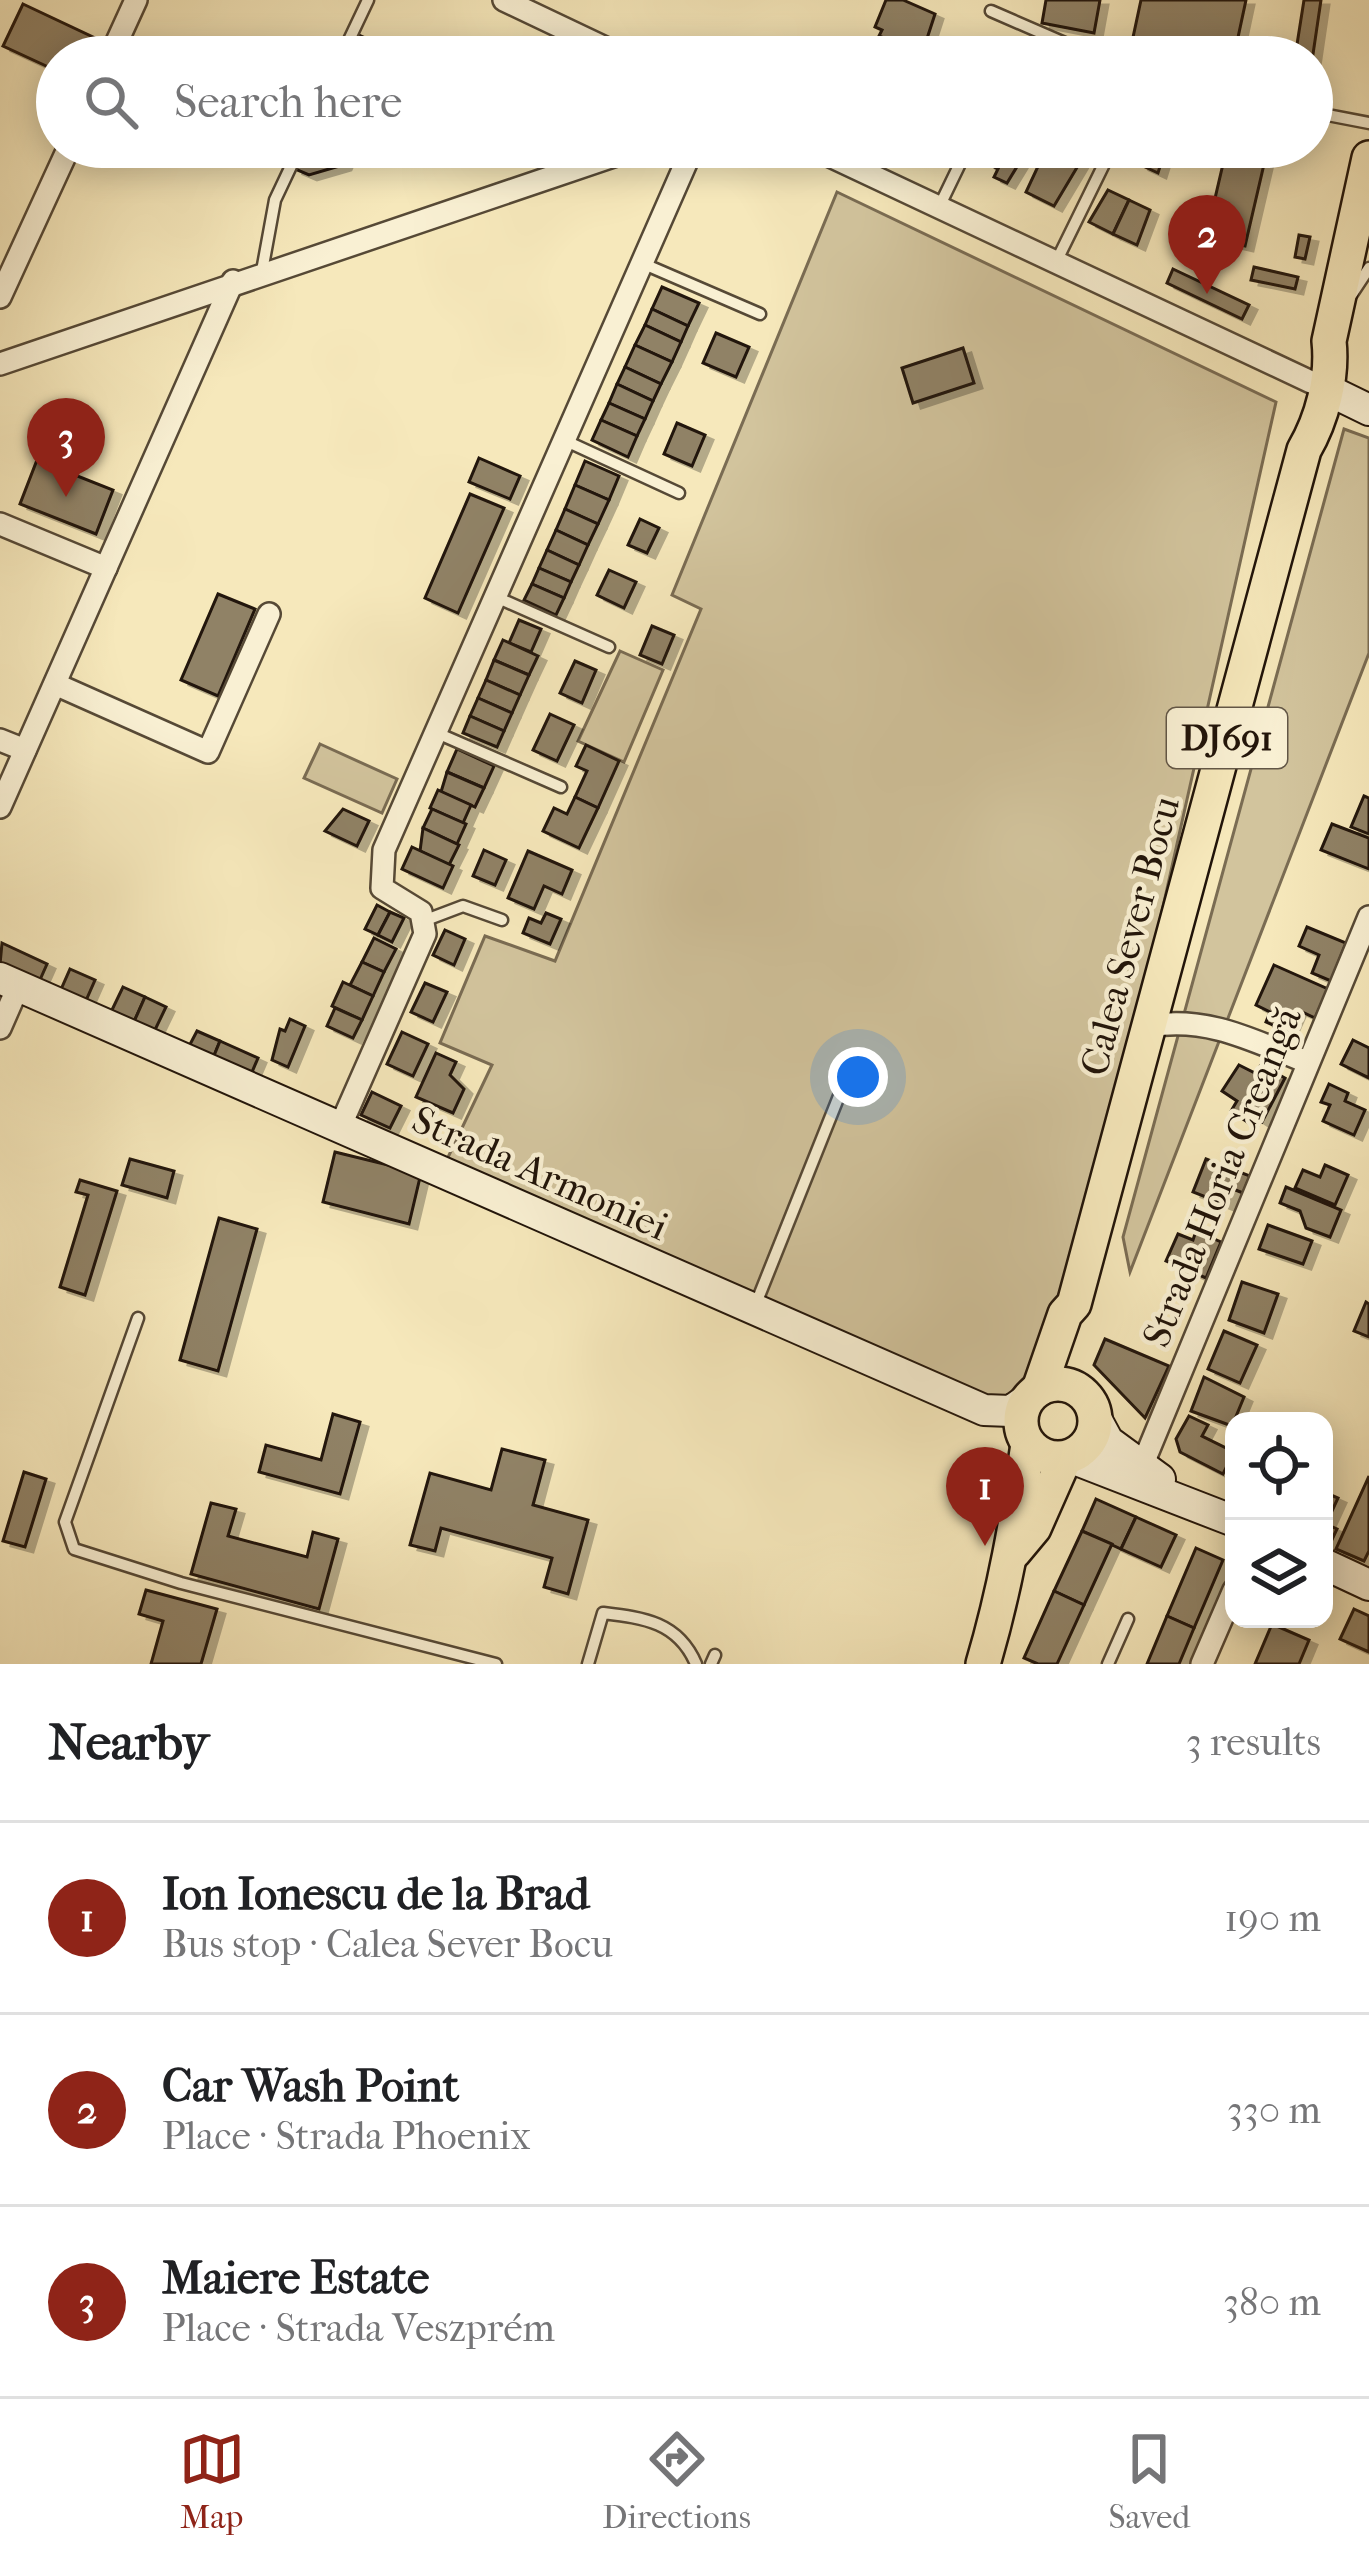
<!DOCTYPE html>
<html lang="en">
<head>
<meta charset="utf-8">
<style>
	:root { --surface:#fff; --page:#f6f6f6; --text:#202124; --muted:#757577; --line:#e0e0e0; --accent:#8f2418 }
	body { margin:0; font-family:"IM FELL French Canon",serif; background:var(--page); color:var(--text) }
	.controls { position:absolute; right:36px; bottom:36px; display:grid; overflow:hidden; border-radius:24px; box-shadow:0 6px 30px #0003 }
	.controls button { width:108px; height:108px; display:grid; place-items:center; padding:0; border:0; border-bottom:3px solid var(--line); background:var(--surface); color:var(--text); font:60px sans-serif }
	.you { position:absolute; left:858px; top:1077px; width:42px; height:42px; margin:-30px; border:9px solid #fff; border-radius:50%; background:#1a73e8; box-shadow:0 0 0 18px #1a73e833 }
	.badge { display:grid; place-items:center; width:78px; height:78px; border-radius:50%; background:var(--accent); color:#fff; font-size:39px; font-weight:700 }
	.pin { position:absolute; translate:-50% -99px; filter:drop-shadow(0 3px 6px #0008) }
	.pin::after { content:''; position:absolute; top:63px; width:42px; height:36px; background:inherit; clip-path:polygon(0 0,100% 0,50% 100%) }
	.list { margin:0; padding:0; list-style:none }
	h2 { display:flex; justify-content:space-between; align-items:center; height:156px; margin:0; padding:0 48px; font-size:51px }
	h2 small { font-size:39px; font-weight:400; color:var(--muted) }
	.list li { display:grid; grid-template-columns:78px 1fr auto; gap:36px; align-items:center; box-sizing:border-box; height:192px; padding:0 48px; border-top:3px solid var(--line) }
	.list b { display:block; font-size:45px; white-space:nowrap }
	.list p { margin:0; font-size:39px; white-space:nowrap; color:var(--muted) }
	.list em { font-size:39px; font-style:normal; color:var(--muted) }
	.icon { flex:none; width:66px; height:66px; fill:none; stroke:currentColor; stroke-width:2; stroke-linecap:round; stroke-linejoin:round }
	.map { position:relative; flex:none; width:1369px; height:1664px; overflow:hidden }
	.search { position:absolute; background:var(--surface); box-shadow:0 6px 30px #0003; left:36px; right:36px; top:36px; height:132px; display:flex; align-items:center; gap:30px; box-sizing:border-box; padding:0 42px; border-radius:66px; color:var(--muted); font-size:45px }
	.sheet { height:732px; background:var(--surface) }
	nav { display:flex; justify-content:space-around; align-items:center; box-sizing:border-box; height:168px; border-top:3px solid var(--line); background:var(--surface); font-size:33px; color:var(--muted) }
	nav a { display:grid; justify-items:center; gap:6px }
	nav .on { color:var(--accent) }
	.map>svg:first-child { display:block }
</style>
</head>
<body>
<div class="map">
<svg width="1369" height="1664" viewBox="0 0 1369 1664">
	<defs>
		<filter id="shadow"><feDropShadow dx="8" dy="5" stdDeviation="0" flood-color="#0004"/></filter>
	</defs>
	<rect width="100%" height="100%" fill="#f6e8bb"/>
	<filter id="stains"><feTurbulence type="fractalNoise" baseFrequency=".00167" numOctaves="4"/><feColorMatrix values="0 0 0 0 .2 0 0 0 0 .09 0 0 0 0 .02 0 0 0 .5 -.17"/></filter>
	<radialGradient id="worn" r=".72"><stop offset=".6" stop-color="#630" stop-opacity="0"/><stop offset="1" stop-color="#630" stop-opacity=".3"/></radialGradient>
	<!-- green -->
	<g fill="#d2c49d" stroke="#7a6c53" stroke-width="3">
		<path d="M837 192 1276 402 1074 1304 1014 1409 441 1172 492 1065 440 1043 485 936 555 961 701 609 672 595Z"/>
		<path d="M1344 429 1369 438V653L1130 1272 1123 1237Z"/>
		<path d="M620 651 663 670 624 762 578 741Z"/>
		<path d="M320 744 397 779 382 813 304 778Z"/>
	</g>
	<!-- building -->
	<g fill="#908266" stroke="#211409" stroke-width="3" filter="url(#shadow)">
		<path d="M886 0H903L935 14 921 57 892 52 896 43 879 36 882 30 875 27Z"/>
		<path d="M1046 0H1100L1094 33 1042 23Z"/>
		<path d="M1141 0H1246L1234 56 1173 57 1174 51 1132 42Z"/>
		<path d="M1304 0H1321L1312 61 1295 57Z"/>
		<path d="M23 4 95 38 86 57H57V71L3 46Z"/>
		<path d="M359 35 407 57H348Z"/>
		<path d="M469 42 502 57H462Z"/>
		<path d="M305 147H351L343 165 309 175 295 169Z"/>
		<path d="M990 147H1029L1007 183 994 177 998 169 988 164Z"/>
		<path d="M1047 147 1082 159 1054 206 1026 192Z"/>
		<path d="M1166 147 1158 173 1141 165 1147 152 1139 147Z"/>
		<path d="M1227 147H1268L1245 246 1206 237Z"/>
		<path d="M1108 190 1129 200 1113 234 1089 222Z"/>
		<path d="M1129 200 1150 210 1137 245 1113 234Z"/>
		<path d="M1299 235 1310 237 1305 259 1295 257Z"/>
		<path d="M1254 267 1298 277 1295 289 1251 280Z"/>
		<path d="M1173 269 1249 305 1242 319 1167 283Z"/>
		<path d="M662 287 699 303 688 326 652 309Z"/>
		<path d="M652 309 688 326 681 342 645 325Z"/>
		<path d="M645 325 681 342 672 362 635 345Z"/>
		<path d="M716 333 749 347 736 377 703 363Z"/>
		<path d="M635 345 672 362 661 384 625 367Z"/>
		<path d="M963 348 974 383 913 403 902 368Z"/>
		<path d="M625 367 661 384 653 401 617 384Z"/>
		<path d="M617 384 653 401 645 419 609 403Z"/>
		<path d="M609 403 645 419 637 436 601 420Z"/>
		<path d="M601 420 637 436 628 457 592 440Z"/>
		<path d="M677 423 705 435 692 466 664 454Z"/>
		<path d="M479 458 520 476 510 499 469 482Z"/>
		<path d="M37 460 113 490 96 534 20 504Z"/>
		<path d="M585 461 619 476 609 500 575 485Z"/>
		<path d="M575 485 609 500 598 524 565 509Z"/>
		<path d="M470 494 504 508 458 613 425 598Z"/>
		<path d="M565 509 598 524 588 545 556 530Z"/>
		<path d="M640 519 659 528 647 553 628 545Z"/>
		<path d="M556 530 588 545 579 565 547 550Z"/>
		<path d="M547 550 579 565 571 582 539 568Z"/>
		<path d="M539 568 571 582 564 598 532 584Z"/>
		<path d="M609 570 636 582 624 608 597 595Z"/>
		<path d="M532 584 564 598 556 615 524 600Z"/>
		<path d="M218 594 255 609 218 696 181 680Z"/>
		<path d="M519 620 541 629 531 652 509 643Z"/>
		<path d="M652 626 674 635 662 664 640 655Z"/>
		<path d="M503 640 538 656 529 675 494 660Z"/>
		<path d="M494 660 529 675 520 695 486 680Z"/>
		<path d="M575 661 596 670 582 703 560 693Z"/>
		<path d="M486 680 520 695 512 713 478 698Z"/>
		<path d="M478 698 512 713 504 731 470 716Z"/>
		<path d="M550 714 574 725 557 761 533 750Z"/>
		<path d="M470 716 504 731 497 747 463 733Z"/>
		<path d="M586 745 619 761 598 808 575 797 587 771 576 766Z"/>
		<path d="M457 749 494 766 484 788 447 772Z"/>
		<path d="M447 772 484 788 475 807 441 792Z"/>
		<path d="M438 790 471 805 463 823 430 808Z"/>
		<path d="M1364 796 1369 798V834L1351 827Z"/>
		<path d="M575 797 598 808 579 848 543 831 554 808 567 814Z"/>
		<path d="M343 809 369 821 357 846 325 831Z"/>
		<path d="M432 809 466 824 457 844 423 828Z"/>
		<path d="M1332 824 1369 838V869L1321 850Z"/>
		<path d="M423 828 459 845 449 865 420 851Z"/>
		<path d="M412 847 453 866 443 888 402 869Z"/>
		<path d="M484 850 506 860 495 885 473 876Z"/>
		<path d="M528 851 572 870 562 894 544 886 534 909 508 898Z"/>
		<path d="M377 905 390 912 378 935 365 929Z"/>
		<path d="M390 912 404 918 392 942 378 935Z"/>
		<path d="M546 913 561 919 550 944 523 933 529 918 541 923Z"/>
		<path d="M1307 927 1346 943 1331 981 1312 973 1319 955 1299 946Z"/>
		<path d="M445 930 465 939 454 965 433 955Z"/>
		<path d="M374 938 396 949 384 972 362 962Z"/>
		<path d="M2 943 47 964 39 982 0 964Z"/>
		<path d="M362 962 384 972 373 996 350 985Z"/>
		<path d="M1274 965 1328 989 1315 1018 1298 1010 1288 1032 1266 1022 1270 1012 1256 1005Z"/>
		<path d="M70 969 95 980 84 1005 59 994Z"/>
		<path d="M343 982 373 996 362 1020 332 1006Z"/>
		<path d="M425 983 447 992 433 1022 411 1012Z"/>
		<path d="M123 987 145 997 133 1024 110 1014Z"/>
		<path d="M145 997 166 1007 153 1034 133 1024Z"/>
		<path d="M335 1008 362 1020 353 1038 327 1026Z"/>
		<path d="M290 1019 305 1026 288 1067 272 1060 280 1029 285 1031Z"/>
		<path d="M197 1031 220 1041 211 1063 186 1052Z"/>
		<path d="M402 1032 428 1044 413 1076 387 1064Z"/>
		<path d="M1353 1040 1369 1048V1078L1341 1064Z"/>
		<path d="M220 1041 258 1058 249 1079 211 1063Z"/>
		<path d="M436 1053 456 1062 450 1075 464 1089 453 1113 416 1097Z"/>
		<path d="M1239 1065 1255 1073 1261 1065 1285 1078 1262 1122 1253 1116 1249 1123 1231 1111 1237 1101 1222 1091Z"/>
		<path d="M1329 1084 1348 1093 1345 1101 1365 1110 1354 1135 1323 1121 1330 1105 1321 1102Z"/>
		<path d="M372 1092 401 1106 390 1128 361 1115Z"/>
		<path d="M335 1152 421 1173 409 1224 323 1202Z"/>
		<path d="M130 1159 174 1171 167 1198 122 1185Z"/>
		<path d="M1206 1159 1250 1176 1243 1193 1233 1189 1226 1205 1193 1192Z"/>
		<path d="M1325 1165 1348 1175 1335 1205 1295 1188 1303 1170 1320 1177Z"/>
		<path d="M80 1180 117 1191 85 1295 60 1287 88 1195 76 1192Z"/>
		<path d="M1286 1187 1341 1210 1330 1237 1306 1228 1300 1211 1280 1203Z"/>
		<path d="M219 1218 257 1229 218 1371 180 1360Z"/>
		<path d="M1268 1225 1312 1241 1303 1264 1259 1249Z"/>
		<path d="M1196 1231 1221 1242 1206 1278 1166 1261 1178 1234 1193 1240Z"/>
		<path d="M1242 1282 1278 1294 1264 1333 1229 1320Z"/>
		<path d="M1366 1302 1369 1304V1337L1354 1331Z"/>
		<path d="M1224 1331 1257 1345 1240 1383 1208 1369Z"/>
		<path d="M1105 1339 1169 1366 1145 1418 1094 1365Z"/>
		<path d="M1204 1377 1244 1397 1232 1426 1191 1411Z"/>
		<path d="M333 1414 360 1422 340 1494 259 1472 266 1445 321 1460Z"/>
		<path d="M1189 1416 1208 1425 1202 1436 1234 1452 1223 1474 1180 1452 1176 1439Z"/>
		<path d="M502 1449 545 1460 533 1505 588 1520 568 1594 544 1587 552 1558 441 1528 435 1551 410 1545 430 1473 491 1490Z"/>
		<path d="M24 1472 46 1479 25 1547 3 1541Z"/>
		<path d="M1369 1476V1551L1364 1561 1336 1549Z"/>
		<path d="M1324 1492 1338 1498 1326 1524 1337 1529 1329 1546 1324 1544Z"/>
		<path d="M1096 1499 1136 1517 1121 1549 1082 1531Z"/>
		<path d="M211 1503 236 1509 228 1536 307 1557 313 1532 338 1539 319 1609 191 1574Z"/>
		<path d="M1136 1517 1176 1535 1161 1567 1121 1549Z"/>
		<path d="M1082 1531 1112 1544 1084 1605 1054 1591Z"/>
		<path d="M1196 1548 1223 1560 1194 1628 1167 1616Z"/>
		<path d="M146 1590 217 1609 201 1664H151L163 1621 139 1614Z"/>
		<path d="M1054 1591 1084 1605 1057 1664H1038L1024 1658Z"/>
		<path d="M1354 1609 1369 1616V1652L1340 1639Z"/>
		<path d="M1167 1616 1194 1628 1179 1664H1147Z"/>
		<path d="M1272 1624 1309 1640 1299 1664H1255Z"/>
	</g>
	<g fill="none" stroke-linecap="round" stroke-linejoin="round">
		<!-- lane casing -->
		<g stroke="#564936" stroke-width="15">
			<g id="lane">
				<path d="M991 11 1097 57"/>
				<path d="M341 57 368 0"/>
				<path d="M848 57 854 45"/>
				<path d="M1312 112 1369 123"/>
				<path d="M941 203 968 147"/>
				<path d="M1058 258 1107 158"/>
				<path d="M644 264 760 314"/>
				<path d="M262 271 275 200 300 147"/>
				<path d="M1352 294 1369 268"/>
				<path d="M566 441 679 493"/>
				<path d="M496 597 609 647"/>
				<path d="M437 733 561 787"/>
				<path d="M426 920 463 906 502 920"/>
				<path d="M755 1306 849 1071"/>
				<path d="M138 1318 65 1522 74 1549 181 1583 496 1664"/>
				<path d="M588 1664 603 1613C644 1618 678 1622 696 1664"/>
				<path d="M711 1664 715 1655"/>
				<path d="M1108 1664 1128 1619"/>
			</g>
		</g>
		<!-- street casing -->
		<g stroke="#564936" stroke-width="26">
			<g id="street">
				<path d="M504 0 624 57"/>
				<path d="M110 57 136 0"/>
				<path d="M811 147 1311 382"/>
				<path d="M0 297 69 147"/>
				<path d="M0 364 640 147"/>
				<path d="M0 524 106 568"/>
				<path d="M55 684 208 752 269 614"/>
				<path d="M0 740 25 750"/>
				<path d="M0 807 233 281"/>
				<path d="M1150 1026C1208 1016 1254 1041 1307 1062"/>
				<path d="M0 1028 18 987"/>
				<path d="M340 1127 425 934 421 912 382 888 384 850 693 147"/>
				<path d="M1142 1466 1369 917"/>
				<path d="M1202 1664 1234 1590"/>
			</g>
		</g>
		<!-- secondary casing -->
		<g stroke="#211409" stroke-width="34">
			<g id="secondary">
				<path d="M1326 389 1369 410"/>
				<path d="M0 978 984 1410 1011 1411 1029 1398"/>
				<path d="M1095 1417 1108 1441 1160 1479"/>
				<path d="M1069 1457 1234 1521"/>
				<path d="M1324 1564 1369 1585"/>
			</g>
		</g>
		<!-- primary casing -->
		<g stroke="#211409" stroke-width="38">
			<g id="primary">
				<circle cx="1058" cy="1421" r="37"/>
				<path d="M1039 1389 1065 1314 1074 1304 1304 450C1322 419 1333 378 1329 341L1369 158"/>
				<path d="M1014 1552 1034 1528 1065 1458"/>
				<path d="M983 1664C1005 1590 1017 1520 1028 1444"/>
			</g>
		</g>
		<!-- lane -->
		<use href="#lane" stroke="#f9f0d3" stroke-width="10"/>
		<!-- street -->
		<use href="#street" stroke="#f9f0d3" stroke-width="21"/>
		<!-- secondary -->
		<use href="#secondary" stroke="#f9f0d3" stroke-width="30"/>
		<!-- primary -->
		<use href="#primary" stroke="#f6e8bb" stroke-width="33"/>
	</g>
	<g text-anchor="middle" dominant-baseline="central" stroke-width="9" stroke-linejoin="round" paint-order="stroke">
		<!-- shield labels -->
		<rect fill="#f9f0d3" stroke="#625646" stroke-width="3" x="1167" y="708" width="120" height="60" rx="9"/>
		<g font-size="36" font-weight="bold" fill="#211409">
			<text x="1227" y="738">DJ691</text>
		</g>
		<!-- street labels -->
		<g font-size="39" fill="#211409" stroke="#f9f0d3">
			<text transform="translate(1130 936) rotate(-75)">Calea Sever Bocu</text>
			<text transform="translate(540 1173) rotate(24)">Strada Armoniei</text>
			<text transform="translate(1222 1177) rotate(-68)">Strada Horia Creangă</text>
		</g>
	</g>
	<rect width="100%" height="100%" filter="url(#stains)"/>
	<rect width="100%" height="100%" fill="url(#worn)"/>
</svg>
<div class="controls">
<button><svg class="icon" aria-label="locate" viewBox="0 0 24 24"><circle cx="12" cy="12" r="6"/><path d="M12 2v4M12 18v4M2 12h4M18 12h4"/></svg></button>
<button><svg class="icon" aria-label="layers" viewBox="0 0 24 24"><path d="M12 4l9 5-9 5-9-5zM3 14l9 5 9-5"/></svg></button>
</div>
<div class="you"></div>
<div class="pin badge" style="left:985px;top:1546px">1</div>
<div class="pin badge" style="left:1207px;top:294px">2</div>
<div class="pin badge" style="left:66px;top:497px">3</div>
<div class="search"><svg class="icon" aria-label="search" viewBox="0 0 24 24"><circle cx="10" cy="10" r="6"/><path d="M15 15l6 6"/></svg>Search here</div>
</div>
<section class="sheet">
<h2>Nearby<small>3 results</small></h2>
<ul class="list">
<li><span class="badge">1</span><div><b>Ion Ionescu de la Brad</b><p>Bus stop · Calea Sever Bocu</p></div><em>190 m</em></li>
<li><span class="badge">2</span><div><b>Car Wash Point</b><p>Place · Strada Phoenix</p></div><em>330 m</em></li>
<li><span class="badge">3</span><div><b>Maiere Estate</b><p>Place · Strada Veszprém</p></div><em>380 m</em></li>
</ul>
</section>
<nav>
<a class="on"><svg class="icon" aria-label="map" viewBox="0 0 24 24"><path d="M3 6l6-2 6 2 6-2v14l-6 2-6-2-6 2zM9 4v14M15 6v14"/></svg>Map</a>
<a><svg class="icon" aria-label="directions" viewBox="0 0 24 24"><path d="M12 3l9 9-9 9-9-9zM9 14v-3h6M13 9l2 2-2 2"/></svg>Directions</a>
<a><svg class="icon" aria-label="saved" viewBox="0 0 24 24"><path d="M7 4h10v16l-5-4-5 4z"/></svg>Saved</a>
</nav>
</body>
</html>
